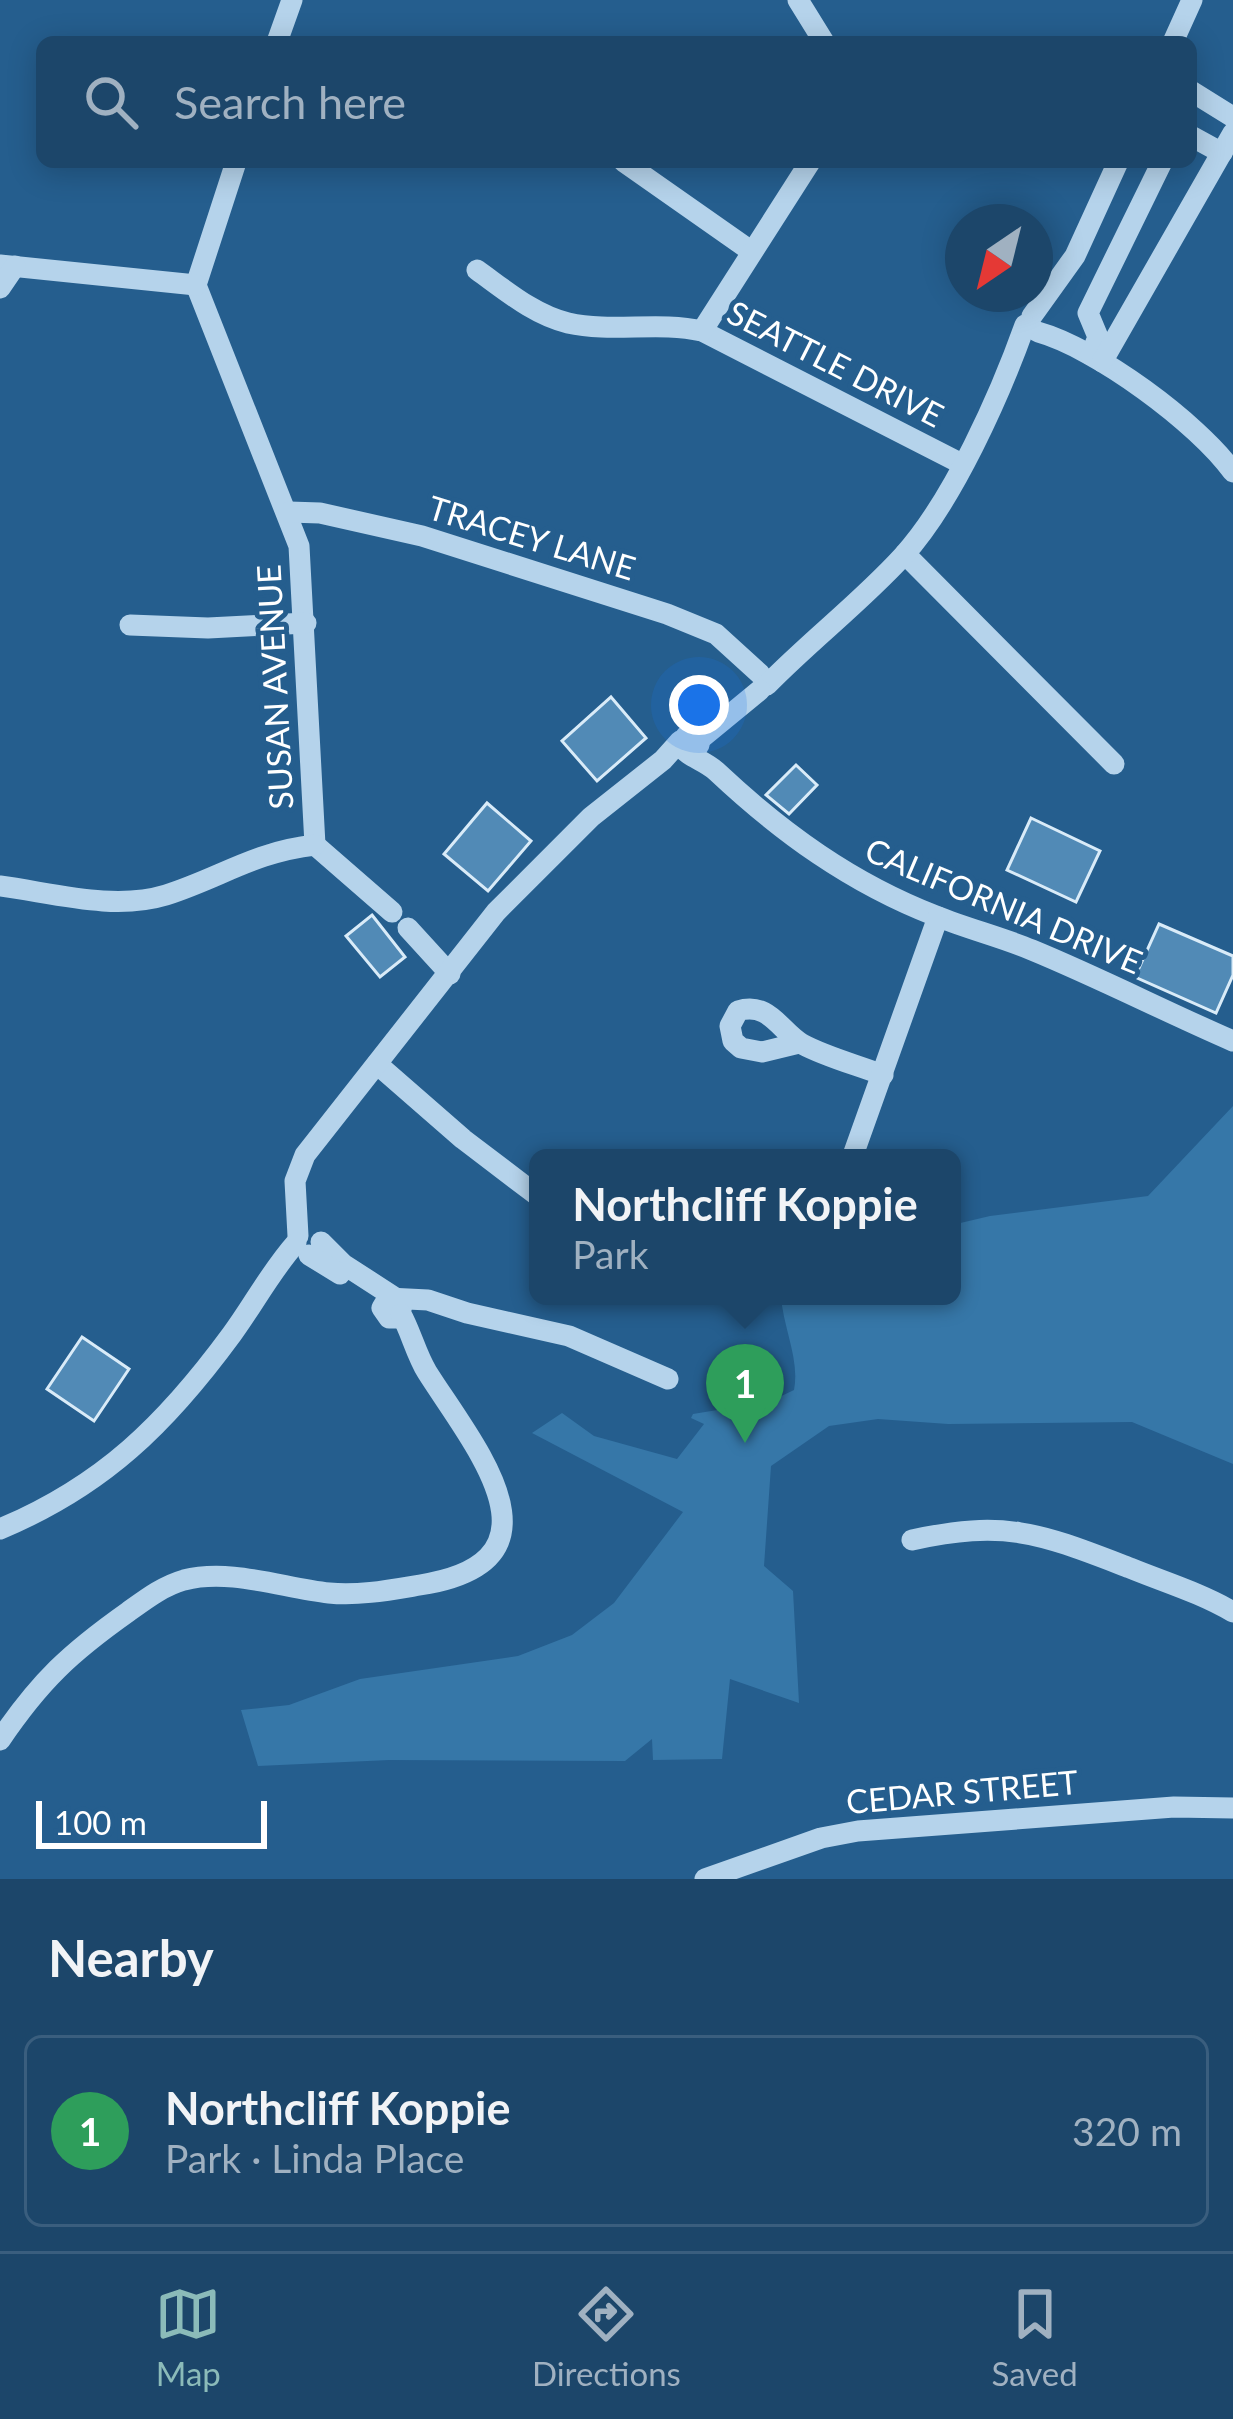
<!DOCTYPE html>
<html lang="en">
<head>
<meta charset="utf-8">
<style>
	:root { --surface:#1c466a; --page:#295072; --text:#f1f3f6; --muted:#a0b1c1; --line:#3a5e7e; --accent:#8bbbb9 }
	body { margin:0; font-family:Lato,sans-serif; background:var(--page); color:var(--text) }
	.compass { position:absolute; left:945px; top:204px; width:108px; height:108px; border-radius:50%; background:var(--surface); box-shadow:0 6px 30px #0003; rotate:215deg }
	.scale { position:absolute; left:36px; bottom:30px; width:231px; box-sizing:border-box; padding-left:12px; border:6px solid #fff; border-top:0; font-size:33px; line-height:42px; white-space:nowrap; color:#fff; -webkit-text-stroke:9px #255e8e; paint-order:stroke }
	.you { position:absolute; left:699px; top:705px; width:42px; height:42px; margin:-30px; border:9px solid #fff; border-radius:50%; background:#1a73e8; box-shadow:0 0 0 18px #1a73e833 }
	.badge { display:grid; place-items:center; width:78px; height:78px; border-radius:50%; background:var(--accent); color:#fff; font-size:39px; font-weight:700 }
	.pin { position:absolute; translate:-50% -99px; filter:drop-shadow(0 3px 6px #0008) }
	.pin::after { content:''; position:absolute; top:63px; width:42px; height:36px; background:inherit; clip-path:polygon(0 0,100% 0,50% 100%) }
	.popup { position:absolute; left:529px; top:1149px; width:432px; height:156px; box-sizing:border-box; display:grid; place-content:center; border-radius:18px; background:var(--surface); filter:drop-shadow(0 3px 9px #0005); font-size:39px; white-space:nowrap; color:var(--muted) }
	.popup b { font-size:45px; color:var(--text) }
	.popup::after { content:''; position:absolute; left:50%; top:100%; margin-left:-24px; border:24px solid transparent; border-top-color:var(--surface) }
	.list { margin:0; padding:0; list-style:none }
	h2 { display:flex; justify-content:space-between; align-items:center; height:156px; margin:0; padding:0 48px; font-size:51px }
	h2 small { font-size:39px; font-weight:400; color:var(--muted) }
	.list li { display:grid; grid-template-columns:78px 1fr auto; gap:36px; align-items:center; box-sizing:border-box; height:192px; margin:0 24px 24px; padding:0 24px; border:3px solid var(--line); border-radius:18px }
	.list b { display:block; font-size:45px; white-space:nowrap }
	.list p { margin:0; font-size:39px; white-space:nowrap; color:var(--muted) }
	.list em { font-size:39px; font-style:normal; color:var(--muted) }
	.icon { flex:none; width:66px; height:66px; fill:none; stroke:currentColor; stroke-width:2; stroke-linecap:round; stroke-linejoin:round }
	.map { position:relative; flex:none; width:1233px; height:1879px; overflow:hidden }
	.search { position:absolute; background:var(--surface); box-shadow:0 6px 30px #0003; left:36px; right:36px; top:36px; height:132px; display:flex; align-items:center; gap:30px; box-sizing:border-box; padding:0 42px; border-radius:18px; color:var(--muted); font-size:45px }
	.sheet { height:372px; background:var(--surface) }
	nav { display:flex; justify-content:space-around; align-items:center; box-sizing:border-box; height:168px; border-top:3px solid var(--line); background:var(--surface); font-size:33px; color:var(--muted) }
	nav a { display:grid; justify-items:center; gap:6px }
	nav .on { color:var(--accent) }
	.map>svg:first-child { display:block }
</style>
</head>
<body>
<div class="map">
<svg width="1233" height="1879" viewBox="0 0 1233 1879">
	<rect width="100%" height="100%" fill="#255e8e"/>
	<!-- green -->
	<path fill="#3677a8" d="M1233 1106V1464L1132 1422 948 1424 878 1419 829 1426 771 1466 764 1566 793 1591 799 1703 730 1679 722 1759 653 1760 652 1739 625 1761 389 1760 258 1766 241 1710 289 1705 360 1679 518 1656 572 1635 614 1603 683 1512 532 1433 562 1413 594 1436 677 1459 704 1424 691 1418 693 1414 771 1401 794 1390C800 1359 783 1328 781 1296H952V1225L990 1216 1148 1196Z"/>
	<!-- building -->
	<g fill="#518ab6" stroke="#d9ebf8" stroke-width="3">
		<path d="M611 697 646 738 597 781 562 741Z"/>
		<path d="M796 765 817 785 789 814 766 795Z"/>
		<path d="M487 803 531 841 488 891 444 854Z"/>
		<path d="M1031 818 1100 851 1076 902 1007 870Z"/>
		<path d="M372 915 405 957 380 977 346 936Z"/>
		<path d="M1159 924 1233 956V975L1216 1013 1135 977Z"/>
		<path d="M82 1337 129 1369 94 1421 47 1389Z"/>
	</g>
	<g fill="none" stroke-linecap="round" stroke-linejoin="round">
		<!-- minor -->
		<g stroke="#b5d3eb" stroke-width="21">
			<path d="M798 0 824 42"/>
			<path d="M277 42 292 0"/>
			<path d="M1173 42 1192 0"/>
			<path d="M1191 91 1233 117"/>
			<path d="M1191 136 1222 153"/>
			<path d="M236 162 196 285 299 546 315 845"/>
			<path d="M624 162 751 251"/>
			<path d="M0 265 196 285"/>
			<path d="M477 270C505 290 534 315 568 323 612 333 658 321 702 331L962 464"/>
			<path d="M0 288 15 266"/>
			<path d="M1032 316 1075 256 1118 162"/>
			<path d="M702 331 810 162"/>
			<path d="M1038 332C1096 348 1198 423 1233 472"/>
			<path d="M1091 355 1098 337 1088 313 1162 162"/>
			<path d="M1102 362 1233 133"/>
			<path d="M289 512 320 513 422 536 667 614 716 634 760 674"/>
			<path d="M905 554 1114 764"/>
			<path d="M130 625 208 628 306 623"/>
			<path d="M767 685C811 640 861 602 903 556 953 501 1000 395 1025 325"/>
			<path d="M698 741 760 690"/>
			<path d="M690 754 699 745 693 736H686L680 745C687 757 704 760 716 771 782 833 851 883 936 916 968 929 1001 937 1032 950 1100 978 1166 1012 1233 1041"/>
			<path d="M315 845 392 912"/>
			<path d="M0 886C53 893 114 911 166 895 222 877 254 852 315 845"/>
			<path d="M408 928 450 974"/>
			<path d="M799 1043 762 1052 741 1048 733 1041 730 1026 738 1011C769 1001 780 1031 802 1044 826 1057 857 1065 883 1075"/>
			<path d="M377 1064 463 1139 538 1196"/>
			<path d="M852 1158 938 917"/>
			<path d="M298 1236 295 1181 305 1155 496 912 591 817 663 760 680 741"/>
			<path d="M321 1242 343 1264 394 1297"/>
			<path d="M309 1255 340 1274"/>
			<path d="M402 1306 396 1318H389L382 1308 388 1298 428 1300 467 1313 569 1336 668 1379"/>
			<path d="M0 1529C103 1486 166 1424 232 1334 254 1304 271 1271 296 1243"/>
			<path d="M912 1540C1008 1519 1041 1534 1130 1568 1164 1582 1201 1593 1233 1612"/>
			<path d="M0 1740C40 1681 70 1653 128 1612 146 1599 163 1586 184 1580 230 1568 283 1588 329 1593 359 1596 390 1590 420 1585 574 1561 473 1445 427 1372 416 1354 411 1332 401 1314"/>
			<path d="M705 1879 821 1838 858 1831 1174 1807 1233 1808"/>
		</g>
	</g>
	<g text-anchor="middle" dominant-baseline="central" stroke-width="10" stroke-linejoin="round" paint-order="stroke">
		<!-- street labels -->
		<g font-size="33" fill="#fff" stroke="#255e8e">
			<text transform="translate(836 363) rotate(27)">SEATTLE DRIVE</text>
			<text transform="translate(532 537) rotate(17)">TRACEY LANE</text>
			<text transform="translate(274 687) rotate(-93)">SUSAN AVENUE</text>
			<text transform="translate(1004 905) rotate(23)">CALIFORNIA DRIVE</text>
			<text transform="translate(962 1791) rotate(-5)">CEDAR STREET</text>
		</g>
	</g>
</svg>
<svg class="compass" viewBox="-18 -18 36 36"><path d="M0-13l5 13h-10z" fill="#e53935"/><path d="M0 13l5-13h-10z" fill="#a0b1c1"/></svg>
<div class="scale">100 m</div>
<div class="you"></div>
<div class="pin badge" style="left:745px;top:1443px;background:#2e9e5b">1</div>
<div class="popup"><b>Northcliff Koppie</b>Park</div>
<div class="search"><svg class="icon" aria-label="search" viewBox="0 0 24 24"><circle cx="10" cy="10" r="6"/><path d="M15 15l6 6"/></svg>Search here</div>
</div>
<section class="sheet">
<h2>Nearby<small></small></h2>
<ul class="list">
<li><span class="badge" style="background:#2e9e5b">1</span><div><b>Northcliff Koppie</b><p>Park · Linda Place</p></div><em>320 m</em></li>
</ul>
</section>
<nav>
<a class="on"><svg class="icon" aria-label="map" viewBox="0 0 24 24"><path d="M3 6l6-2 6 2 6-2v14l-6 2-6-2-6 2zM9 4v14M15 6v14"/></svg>Map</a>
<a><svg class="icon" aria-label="directions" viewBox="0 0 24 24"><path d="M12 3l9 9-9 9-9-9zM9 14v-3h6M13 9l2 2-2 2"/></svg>Directions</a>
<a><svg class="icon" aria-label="saved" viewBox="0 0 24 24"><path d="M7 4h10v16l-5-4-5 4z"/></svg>Saved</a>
</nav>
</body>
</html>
